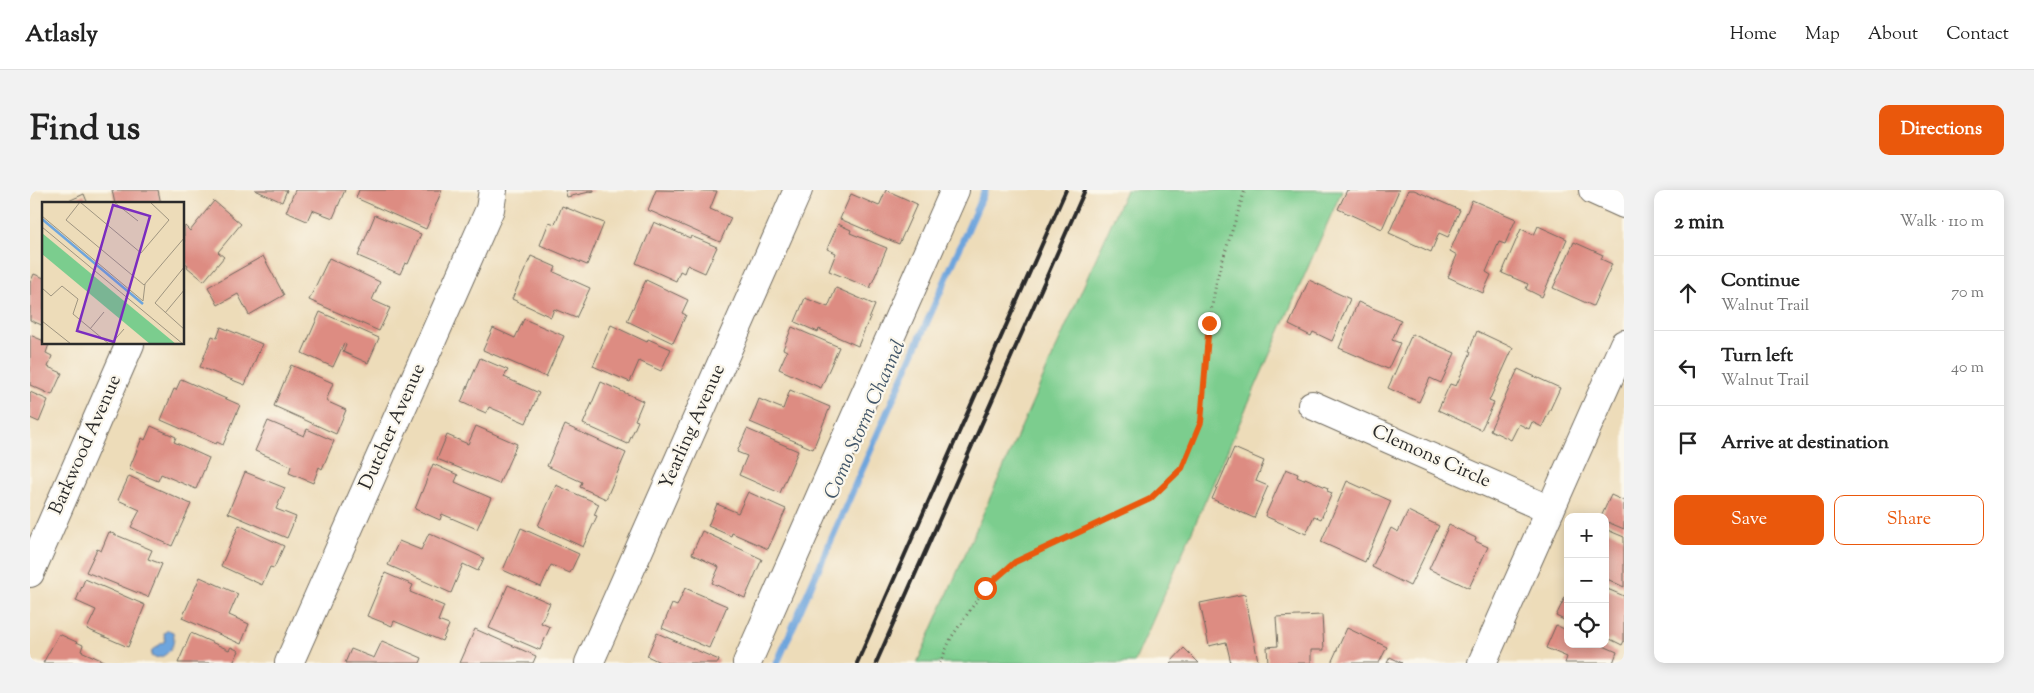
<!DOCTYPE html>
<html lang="en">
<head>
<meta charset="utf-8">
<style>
	:root { --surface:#fff; --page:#f2f2f2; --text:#222; --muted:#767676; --line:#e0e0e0; --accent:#ea580c }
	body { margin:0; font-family:"Sorts Mill Goudy",serif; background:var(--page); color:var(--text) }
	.controls { position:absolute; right:15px; bottom:15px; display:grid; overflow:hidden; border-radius:10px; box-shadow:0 2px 12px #0003 }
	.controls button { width:45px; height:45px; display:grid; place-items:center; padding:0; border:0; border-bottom:1px solid var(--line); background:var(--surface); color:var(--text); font:25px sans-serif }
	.stop { position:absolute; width:15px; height:15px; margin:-11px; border:4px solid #ea580c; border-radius:50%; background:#fff }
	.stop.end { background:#ea580c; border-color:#fff; box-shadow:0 1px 5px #0008 }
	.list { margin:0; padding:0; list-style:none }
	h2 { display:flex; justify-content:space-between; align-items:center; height:65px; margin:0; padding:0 20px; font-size:21px }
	h2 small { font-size:16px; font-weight:400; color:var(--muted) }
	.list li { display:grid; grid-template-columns:32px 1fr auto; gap:15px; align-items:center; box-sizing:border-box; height:75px; padding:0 20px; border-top:1px solid var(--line) }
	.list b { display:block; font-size:19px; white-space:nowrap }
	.list p { margin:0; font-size:16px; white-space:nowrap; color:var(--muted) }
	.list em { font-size:16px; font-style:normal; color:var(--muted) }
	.actions { display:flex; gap:10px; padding:15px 20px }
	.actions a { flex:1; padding:11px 0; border:1px solid var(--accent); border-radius:10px; text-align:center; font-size:18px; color:var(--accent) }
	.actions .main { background:var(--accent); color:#fff }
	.icon { flex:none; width:28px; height:28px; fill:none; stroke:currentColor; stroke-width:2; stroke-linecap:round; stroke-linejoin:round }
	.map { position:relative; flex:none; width:1594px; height:473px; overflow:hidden; border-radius:10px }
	header { display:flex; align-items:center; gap:30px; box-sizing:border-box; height:70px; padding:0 25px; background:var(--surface); border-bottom:1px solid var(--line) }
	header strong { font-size:24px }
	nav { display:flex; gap:28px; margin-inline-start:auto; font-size:18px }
	.intro { display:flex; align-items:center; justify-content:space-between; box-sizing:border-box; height:120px; padding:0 30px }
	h1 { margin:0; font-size:35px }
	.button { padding:12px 22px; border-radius:10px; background:var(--accent); color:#fff; font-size:18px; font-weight:700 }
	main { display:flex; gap:30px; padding:0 30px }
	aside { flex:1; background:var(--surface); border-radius:10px; box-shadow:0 2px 12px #0003 }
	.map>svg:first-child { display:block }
</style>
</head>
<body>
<header>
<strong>Atlasly</strong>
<nav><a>Home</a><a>Map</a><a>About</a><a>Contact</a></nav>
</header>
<div class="intro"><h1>Find us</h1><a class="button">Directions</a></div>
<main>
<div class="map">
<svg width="1594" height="473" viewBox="0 0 1594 473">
	<rect width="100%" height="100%" fill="#fbf7ec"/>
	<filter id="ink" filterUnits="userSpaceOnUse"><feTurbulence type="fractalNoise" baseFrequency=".02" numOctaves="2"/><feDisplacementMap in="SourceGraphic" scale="10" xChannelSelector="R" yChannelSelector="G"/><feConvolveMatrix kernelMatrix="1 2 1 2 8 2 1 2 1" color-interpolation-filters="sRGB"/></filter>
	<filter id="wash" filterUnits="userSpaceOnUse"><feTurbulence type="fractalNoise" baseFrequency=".0096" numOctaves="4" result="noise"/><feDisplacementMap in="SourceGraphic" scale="20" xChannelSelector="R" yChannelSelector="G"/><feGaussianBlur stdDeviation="1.12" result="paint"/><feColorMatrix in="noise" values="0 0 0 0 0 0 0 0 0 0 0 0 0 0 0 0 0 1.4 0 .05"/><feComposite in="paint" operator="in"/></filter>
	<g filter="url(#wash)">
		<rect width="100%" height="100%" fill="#eddcb9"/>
		<!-- green -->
		<path fill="#7bcd8e" stroke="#537c5c" d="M1096 0H1312L1104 473H887Z"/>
		<!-- water -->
		<path fill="#6ea5dd" stroke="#4c6884" d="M138 440 143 442C148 456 133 473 121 466L122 460 135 451 134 443Z"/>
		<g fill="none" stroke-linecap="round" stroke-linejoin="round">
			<!-- stream -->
			<path stroke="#6ea5dd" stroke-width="7" d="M747 473 955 0"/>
		</g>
		<g id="blocks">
			<!-- building -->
			<g fill="#dd8c82">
				<path d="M82 0H128L131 14H85Z"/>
				<path d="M225 0H257L252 12Z"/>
				<path d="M265 0H315L303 28 282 20 277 31 256 22Z"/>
				<path d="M329 0H412L396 39 326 8Z"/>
				<path d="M535 0H564V1L537 7Z"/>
				<path d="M626 0 687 1 680 19 701 28 690 52 618 20Z"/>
				<path d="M856 0 887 14 869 54 810 29 821 4 849 16Z"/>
				<path d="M1317 0H1369L1352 39 1308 19Z"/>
				<path d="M1378 0H1384L1430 20 1418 47 1409 43 1401 62 1359 43Z"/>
				<path d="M54 4 58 14H32Z"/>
				<path d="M1442 10 1486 29 1475 54 1469 52 1456 82 1461 85 1453 103 1418 87 1427 65 1420 61Z"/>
				<path d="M184 11 211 34 188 62 194 67 174 91 157 77 158 75 154 72V38L155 36 160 41Z"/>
				<path d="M532 16 574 33 557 75 510 55 519 32 525 34Z"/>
				<path d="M345 25 391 44 378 74 375 73 370 84 328 66Z"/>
				<path d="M624 32 660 48 661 46 687 57 675 83 657 75 654 83 650 81 646 91 606 73Z"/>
				<path d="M808 34 821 40 820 43 857 58 840 98 799 81 806 63 797 59Z"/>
				<path d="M1508 36 1537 49 1512 107 1496 99 1498 94 1472 83 1491 39 1504 45Z"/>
				<path d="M1544 52 1573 65 1571 69 1582 74 1563 116 1523 98Z"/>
				<path d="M233 66 254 105 219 125 208 104 188 115 178 97Z"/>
				<path d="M501 66 526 77 524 82 560 98 546 128 524 119 521 127 482 109Z"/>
				<path d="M299 68 350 92 342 110 360 118 349 141 279 110Z"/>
				<path d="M4 84 14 88V136L0 130V93Z"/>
				<path d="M616 90 658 110 652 123 656 125 643 153 597 131Z"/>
				<path d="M1279 90 1320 109 1302 151 1283 142 1281 146 1259 135Z"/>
				<path d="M806 98 845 115 828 156 789 139 788 142 765 132 775 108 798 117Z"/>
				<path d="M1328 112 1371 130 1362 150 1370 153 1358 179 1309 158Z"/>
				<path d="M290 122 349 148 338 173 313 162 316 154 314 153 303 177 272 163Z"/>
				<path d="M494 129 534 146 516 187 453 160 463 138 485 148Z"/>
				<path d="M581 135 617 152 618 149 641 159 631 181 609 171 600 192 563 176Z"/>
				<path d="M191 137 232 154 215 195 170 177 182 146 187 148Z"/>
				<path d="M762 137 809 157 791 198 749 179 757 161 753 159Z"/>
				<path d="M1447 141 1483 158 1459 211 1464 213 1451 240 1408 220 1420 194 1426 196 1441 162 1439 161Z"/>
				<path d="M1382 144 1425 163 1411 193 1400 188 1389 212 1358 198Z"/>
				<path d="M0 145 14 151V154H19L16 163 22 166 18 177 32 183 22 205 0 195Z"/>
				<path d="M450 168 478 180 474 187 509 203 496 233 459 217 456 223 431 212Z"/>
				<path d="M261 175 303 193 296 211 316 220 306 244 244 216Z"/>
				<path d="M1488 179 1530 198 1512 237 1502 232 1499 239 1489 234 1481 250 1460 240Z"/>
				<path d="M151 189 210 215 193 255 187 252 186 254 131 230 144 199 146 200Z"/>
				<path d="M571 192 613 211 605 230 608 231 598 254 553 234Z"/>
				<path d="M760 200 800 217 783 259 720 232 729 209 753 219Z"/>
				<path d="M0 202 18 210 9 232 0 228Z"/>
				<path d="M238 231 274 246 277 239 304 251 292 279 289 277 283 293 259 283 261 276 225 261Z"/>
				<path d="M535 235 596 263 576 309 550 297 552 292 517 276Z"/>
				<path d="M121 236 146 247 144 252 179 268 166 299 131 284 128 291 99 279 112 248 115 250Z"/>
				<path d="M446 236 487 254 469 294 407 269 417 245 438 254Z"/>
				<path d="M717 239 768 261 750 303 709 285 717 266 707 262Z"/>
				<path d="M1204 258 1234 271 1226 291 1238 296 1224 328 1182 309Z"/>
				<path d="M403 274 428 285 425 292 461 308 447 339 412 324 410 330 385 319Z"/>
				<path d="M1256 279 1268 284 1267 287 1274 290 1275 288 1298 298 1297 301 1302 303 1291 329 1284 326 1276 344 1235 326Z"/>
				<path d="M215 282 255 298 246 319 266 327 257 348 198 323Z"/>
				<path d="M99 286 161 314 142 356 101 337 110 320 88 310Z"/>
				<path d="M1317 291 1361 311 1335 372 1291 352Z"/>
				<path d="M526 295 569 314 564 325 567 326 553 357 508 336Z"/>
				<path d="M718 302 756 319 738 359 702 343 701 346 678 336 687 314 708 323Z"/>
				<path d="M1581 305 1594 311V339L1575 331V327H1571Z"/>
				<path d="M1378 321 1409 336 1380 396 1342 377 1361 338 1368 342Z"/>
				<path d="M209 335 254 356 244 378 240 377 232 395 191 376Z"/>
				<path d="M1419 335 1446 348 1445 351 1458 357 1439 398 1399 379Z"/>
				<path d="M491 338 549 364 540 383 521 375 511 397 473 380Z"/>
				<path d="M1575 339 1594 347V397L1575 388Z"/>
				<path d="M672 341 732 369 715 408 682 393 689 377 662 364Z"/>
				<path d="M79 342 122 360 118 369 132 374 118 407 56 382 67 359 71 361Z"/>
				<path d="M399 343 454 368 448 381 433 374 421 403 358 375 369 351 391 360Z"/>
				<path d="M355 383 383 395 380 402 414 416 408 431 419 435 412 451 364 431 362 436 337 426Z"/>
				<path d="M170 387 208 404 199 425 219 434 211 454 152 428Z"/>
				<path d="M55 389 115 415 98 457 57 439 66 420 46 411Z"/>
				<path d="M478 395 520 413 511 433 520 437 510 460 459 438Z"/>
				<path d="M655 398 697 416 679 458 632 438 642 414 647 416Z"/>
				<path d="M1575 398 1594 406V451L1592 455 1580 449 1579 451 1575 450Z"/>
				<path d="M1538 401V432L1526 426Z"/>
				<path d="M1215 404 1228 471 1201 473 1196 452 1179 456 1170 413Z"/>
				<path d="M1292 425 1294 460H1281V473H1238L1237 457 1248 456 1246 427Z"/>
				<path d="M1526 435 1538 441V454H1569L1587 462 1583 473H1535L1537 467 1516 458Z"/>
				<path d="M1317 438 1357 457 1349 473H1301Z"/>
				<path d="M445 439 506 466 503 473H430Z"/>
				<path d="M161 443 199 460 201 457 209 461 203 473H148Z"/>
				<path d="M627 443 689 470 688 473H632L617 466Z"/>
				<path d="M29 444 53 455 51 461 78 473H13Z"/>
				<path d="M352 451 392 468 390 473H315L321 459 344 468Z"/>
				<path d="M1154 458 1169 473H1140Z"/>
				<path d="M1360 467 1372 473H1357Z"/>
			</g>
		</g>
	</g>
	<g filter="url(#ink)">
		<use href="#blocks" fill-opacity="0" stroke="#6f695d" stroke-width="1"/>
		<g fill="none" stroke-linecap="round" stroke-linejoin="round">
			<!-- minor casing -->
			<g stroke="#6f695d" stroke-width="30">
				<g id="minor">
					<path d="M1563 0 1594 14"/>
					<path d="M1282 215 1520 320"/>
					<path d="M0 383 100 154"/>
					<path d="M259 473 460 19 463 0"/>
					<path d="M559 473 768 0"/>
					<path d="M717 473 925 0"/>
					<path d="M1452 473 1594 154"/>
				</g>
			</g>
			<!-- path -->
			<path stroke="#6f695d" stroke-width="3" stroke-dasharray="1 4" stroke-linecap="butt" d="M910 473 921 448 955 398 985 372 1120 309 1152 278 1171 232 1179 133 1187 88 1215 0"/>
			<!-- minor -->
			<use href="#minor" stroke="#fff" stroke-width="28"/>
			<!-- rail -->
			<g stroke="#2b2b2b" stroke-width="4">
				<path d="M827 473 1036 0"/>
				<path d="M846 473 1055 0"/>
			</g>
		</g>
	</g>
	<g fill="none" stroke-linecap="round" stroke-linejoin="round" filter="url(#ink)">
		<!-- route -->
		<path stroke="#ea580c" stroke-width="6" d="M955 398 985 372 1120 309 1152 278 1171 232 1179 133"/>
	</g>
	<g text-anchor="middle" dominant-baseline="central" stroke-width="4.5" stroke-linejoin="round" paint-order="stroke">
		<!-- street labels -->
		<g font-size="19" fill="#2b2b2b" stroke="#fbf7ec">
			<text transform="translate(363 237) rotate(-66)">Dutcher Avenue</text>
			<text transform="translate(663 237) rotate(-66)">Yearling Avenue</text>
			<text transform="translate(56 255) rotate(-66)">Barkwood Avenue</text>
			<text transform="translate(1401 267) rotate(24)">Clemons Circle</text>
		</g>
		<!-- water labels -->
		<g font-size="20" font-style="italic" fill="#425669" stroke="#fbf7ec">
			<text transform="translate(836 230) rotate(-66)">Como Storm Channel</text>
		</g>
	</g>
	<!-- overview -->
	<g transform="translate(12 12)">
		<rect width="142" height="142" fill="#eddcb9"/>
		<path d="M0 31 134 142H108L0 52Z" fill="#7bcd8e"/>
		<path fill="none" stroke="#6ea5dd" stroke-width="2.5" d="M0 17 101 102"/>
		<path fill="none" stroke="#9f9580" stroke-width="1" d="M38 0 24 18 102 83 143 35M38 0 99 51 127 18 108 0M72 0 96 19M0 14 101 99 103 82M0 25 141 142M143 64 113 101 143 128M0 86 9 94 20 84 36 97 31 112 67 142M123 111 143 87M0 119 29 142M48 127 62 110M69 142 82 127"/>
		<path fill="#7b2cbf" fill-opacity="0.15" stroke="#7b2cbf" stroke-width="2.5" d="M71 3 108 14 72 140 35 129Z"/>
		<rect width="142" height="142" fill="none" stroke="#2b2b2b" stroke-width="2.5"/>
	</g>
</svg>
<div class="controls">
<button>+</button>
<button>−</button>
<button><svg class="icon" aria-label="locate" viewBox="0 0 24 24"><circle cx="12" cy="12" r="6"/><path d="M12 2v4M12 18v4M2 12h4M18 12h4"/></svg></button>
</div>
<div class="stop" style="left:955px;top:398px"></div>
<div class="stop end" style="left:1179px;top:133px"></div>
</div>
<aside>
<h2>2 min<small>Walk · 110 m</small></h2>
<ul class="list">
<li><svg class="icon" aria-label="ahead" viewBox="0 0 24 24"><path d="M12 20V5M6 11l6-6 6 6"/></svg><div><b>Continue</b><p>Walnut Trail</p></div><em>70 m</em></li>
<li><svg class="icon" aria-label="left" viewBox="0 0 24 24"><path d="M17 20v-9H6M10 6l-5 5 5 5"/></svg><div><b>Turn left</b><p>Walnut Trail</p></div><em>40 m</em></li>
<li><svg class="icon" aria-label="arrive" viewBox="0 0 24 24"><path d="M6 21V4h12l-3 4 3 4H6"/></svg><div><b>Arrive at destination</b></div></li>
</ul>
<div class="actions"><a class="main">Save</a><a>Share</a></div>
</aside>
</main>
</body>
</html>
